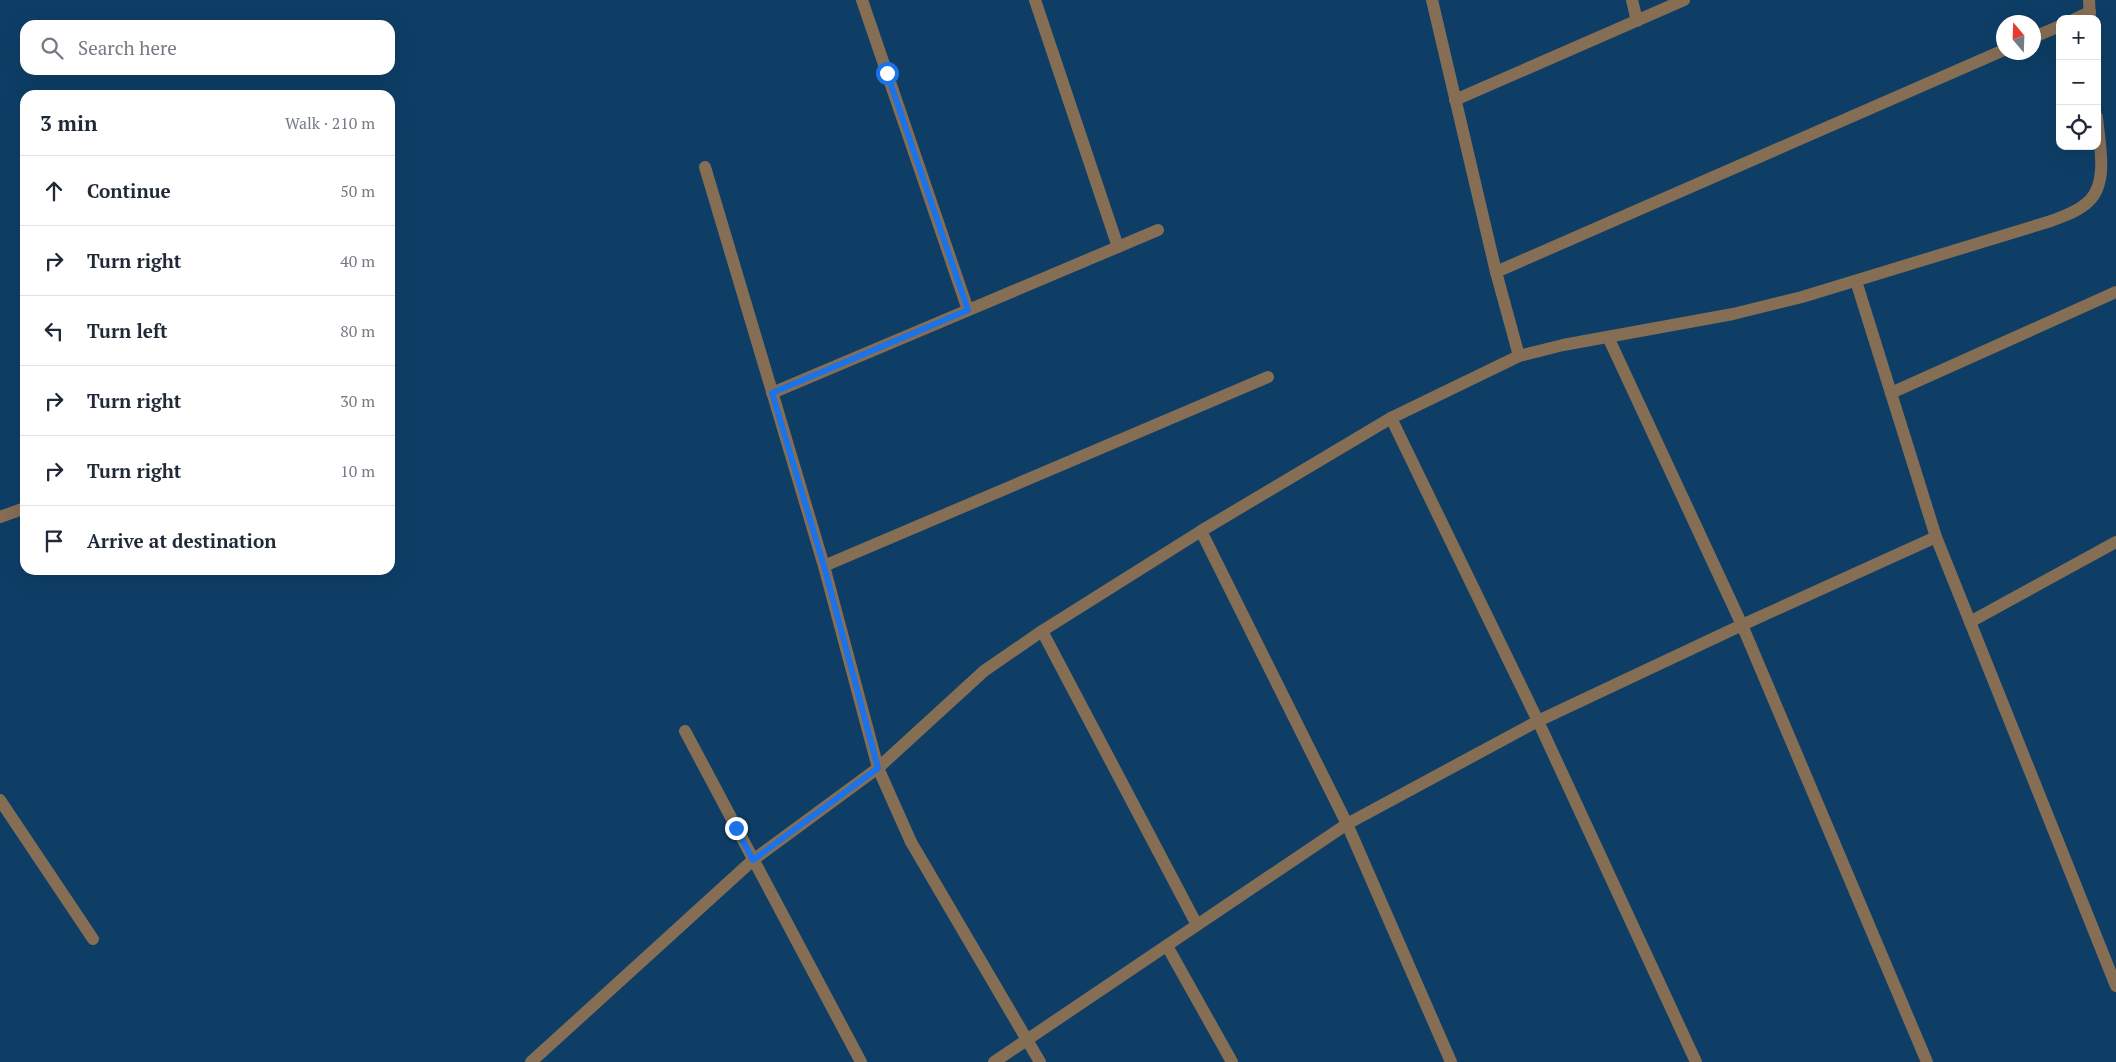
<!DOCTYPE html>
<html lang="en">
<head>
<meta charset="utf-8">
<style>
	:root { --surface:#fff; --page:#f6f6f7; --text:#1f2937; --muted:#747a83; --line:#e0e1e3 }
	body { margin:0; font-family:"PT Serif",serif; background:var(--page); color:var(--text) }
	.controls { position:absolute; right:15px; top:15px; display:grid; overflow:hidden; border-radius:10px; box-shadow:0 5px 20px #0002 }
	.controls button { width:45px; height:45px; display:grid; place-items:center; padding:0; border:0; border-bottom:1px solid var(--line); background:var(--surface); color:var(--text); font:25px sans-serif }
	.compass { position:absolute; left:1996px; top:15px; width:45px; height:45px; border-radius:50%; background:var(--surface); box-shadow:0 5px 20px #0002; rotate:341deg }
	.stop { position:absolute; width:15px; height:15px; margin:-11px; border:4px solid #1a73e8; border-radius:50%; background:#fff }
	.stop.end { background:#1a73e8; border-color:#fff; box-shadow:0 1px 5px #0008 }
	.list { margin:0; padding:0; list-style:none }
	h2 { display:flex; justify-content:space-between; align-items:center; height:65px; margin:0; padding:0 20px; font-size:21px }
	h2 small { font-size:16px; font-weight:400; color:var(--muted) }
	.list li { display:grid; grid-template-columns:32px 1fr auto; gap:15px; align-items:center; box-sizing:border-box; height:70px; padding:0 20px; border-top:1px solid var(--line) }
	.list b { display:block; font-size:19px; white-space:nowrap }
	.list em { font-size:16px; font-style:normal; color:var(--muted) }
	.icon { flex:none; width:28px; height:28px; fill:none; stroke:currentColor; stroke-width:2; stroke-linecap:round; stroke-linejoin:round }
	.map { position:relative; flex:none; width:2116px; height:1062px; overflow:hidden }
	.search { position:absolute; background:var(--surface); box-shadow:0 5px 20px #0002; left:20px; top:20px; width:375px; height:55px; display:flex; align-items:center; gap:12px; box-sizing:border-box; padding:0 18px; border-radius:15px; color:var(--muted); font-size:19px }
	.panel { position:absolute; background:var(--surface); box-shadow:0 5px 20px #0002; left:20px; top:90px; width:375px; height:485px; border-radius:15px }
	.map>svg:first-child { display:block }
</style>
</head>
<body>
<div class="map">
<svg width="2116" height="1062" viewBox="0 0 2116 1062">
	<rect width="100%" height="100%" fill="#0e3e66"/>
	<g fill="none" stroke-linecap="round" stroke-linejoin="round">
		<!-- minor -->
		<g stroke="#866e55" stroke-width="12">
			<path d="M862 0 968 310"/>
			<path d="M1035 0 1118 247"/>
			<path d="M1432 0 1496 272 1519 356"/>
			<path d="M1632 0 1637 21"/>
			<path d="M2089 0 2090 19"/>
			<path d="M2075 19 2090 12"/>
			<path d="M2034 37 2060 26"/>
			<path d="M1455 100 1684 0"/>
			<path d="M705 167 824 566 878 768 911 842 1040 1062"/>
			<path d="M1496 272 2004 50"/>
			<path d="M1856 281 1936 537 2116 986"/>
			<path d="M1608 337 1742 625 1927 1062"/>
			<path d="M772 393 1158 230"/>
			<path d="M1891 393 2116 292"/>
			<path d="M1391 418 1538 721 1696 1062"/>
			<path d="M0 517 25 508"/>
			<path d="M1201 531 1347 824 1451 1062"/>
			<path d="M824 566 1268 377"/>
			<path d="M1970 622 2116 542"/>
			<path d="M1042 631 1197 925"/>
			<path d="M685 731 861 1062"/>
			<path d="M0 800 93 939"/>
			<path d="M1167 946 1232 1062"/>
			<path d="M531 1062 753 860 878 768 984 671 1042 631 1201 531 1391 418 1519 356 1563 345 1733 314 1802 297 2051 221C2064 216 2079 211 2089 201 2109 182 2099 142 2097 117"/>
			<path d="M994 1062 1347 824 1538 721 1742 625 1936 537"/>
		</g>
	</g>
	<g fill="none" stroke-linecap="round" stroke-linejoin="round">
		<!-- route -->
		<path stroke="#1a73e8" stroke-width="6" d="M736 828 753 860 878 768 824 566 772 393 968 310 887 73"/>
	</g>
</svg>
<div class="controls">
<button>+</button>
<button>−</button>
<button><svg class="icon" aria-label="locate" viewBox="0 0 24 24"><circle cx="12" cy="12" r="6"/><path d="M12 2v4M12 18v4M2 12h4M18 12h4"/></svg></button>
</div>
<svg class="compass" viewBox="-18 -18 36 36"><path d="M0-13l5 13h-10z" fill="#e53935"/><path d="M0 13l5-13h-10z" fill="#747a83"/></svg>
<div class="stop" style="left:887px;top:73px"></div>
<div class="stop end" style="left:736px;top:828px"></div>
<div class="search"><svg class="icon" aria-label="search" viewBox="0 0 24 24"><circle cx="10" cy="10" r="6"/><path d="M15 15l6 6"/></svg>Search here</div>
<section class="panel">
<h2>3 min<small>Walk · 210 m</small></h2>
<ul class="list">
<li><svg class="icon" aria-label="ahead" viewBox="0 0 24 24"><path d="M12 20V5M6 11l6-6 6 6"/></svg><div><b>Continue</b></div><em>50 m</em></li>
<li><svg class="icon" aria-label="right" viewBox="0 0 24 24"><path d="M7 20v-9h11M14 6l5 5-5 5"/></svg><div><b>Turn right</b></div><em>40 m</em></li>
<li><svg class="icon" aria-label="left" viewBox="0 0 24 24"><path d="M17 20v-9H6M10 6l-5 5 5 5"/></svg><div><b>Turn left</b></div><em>80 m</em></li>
<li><svg class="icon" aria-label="right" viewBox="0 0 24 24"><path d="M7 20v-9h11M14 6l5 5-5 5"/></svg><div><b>Turn right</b></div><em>30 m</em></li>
<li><svg class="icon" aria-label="right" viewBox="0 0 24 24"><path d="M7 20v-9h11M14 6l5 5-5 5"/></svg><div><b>Turn right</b></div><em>10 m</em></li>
<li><svg class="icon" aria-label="arrive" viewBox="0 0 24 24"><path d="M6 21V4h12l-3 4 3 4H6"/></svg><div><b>Arrive at destination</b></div></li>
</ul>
</section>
</div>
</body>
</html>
